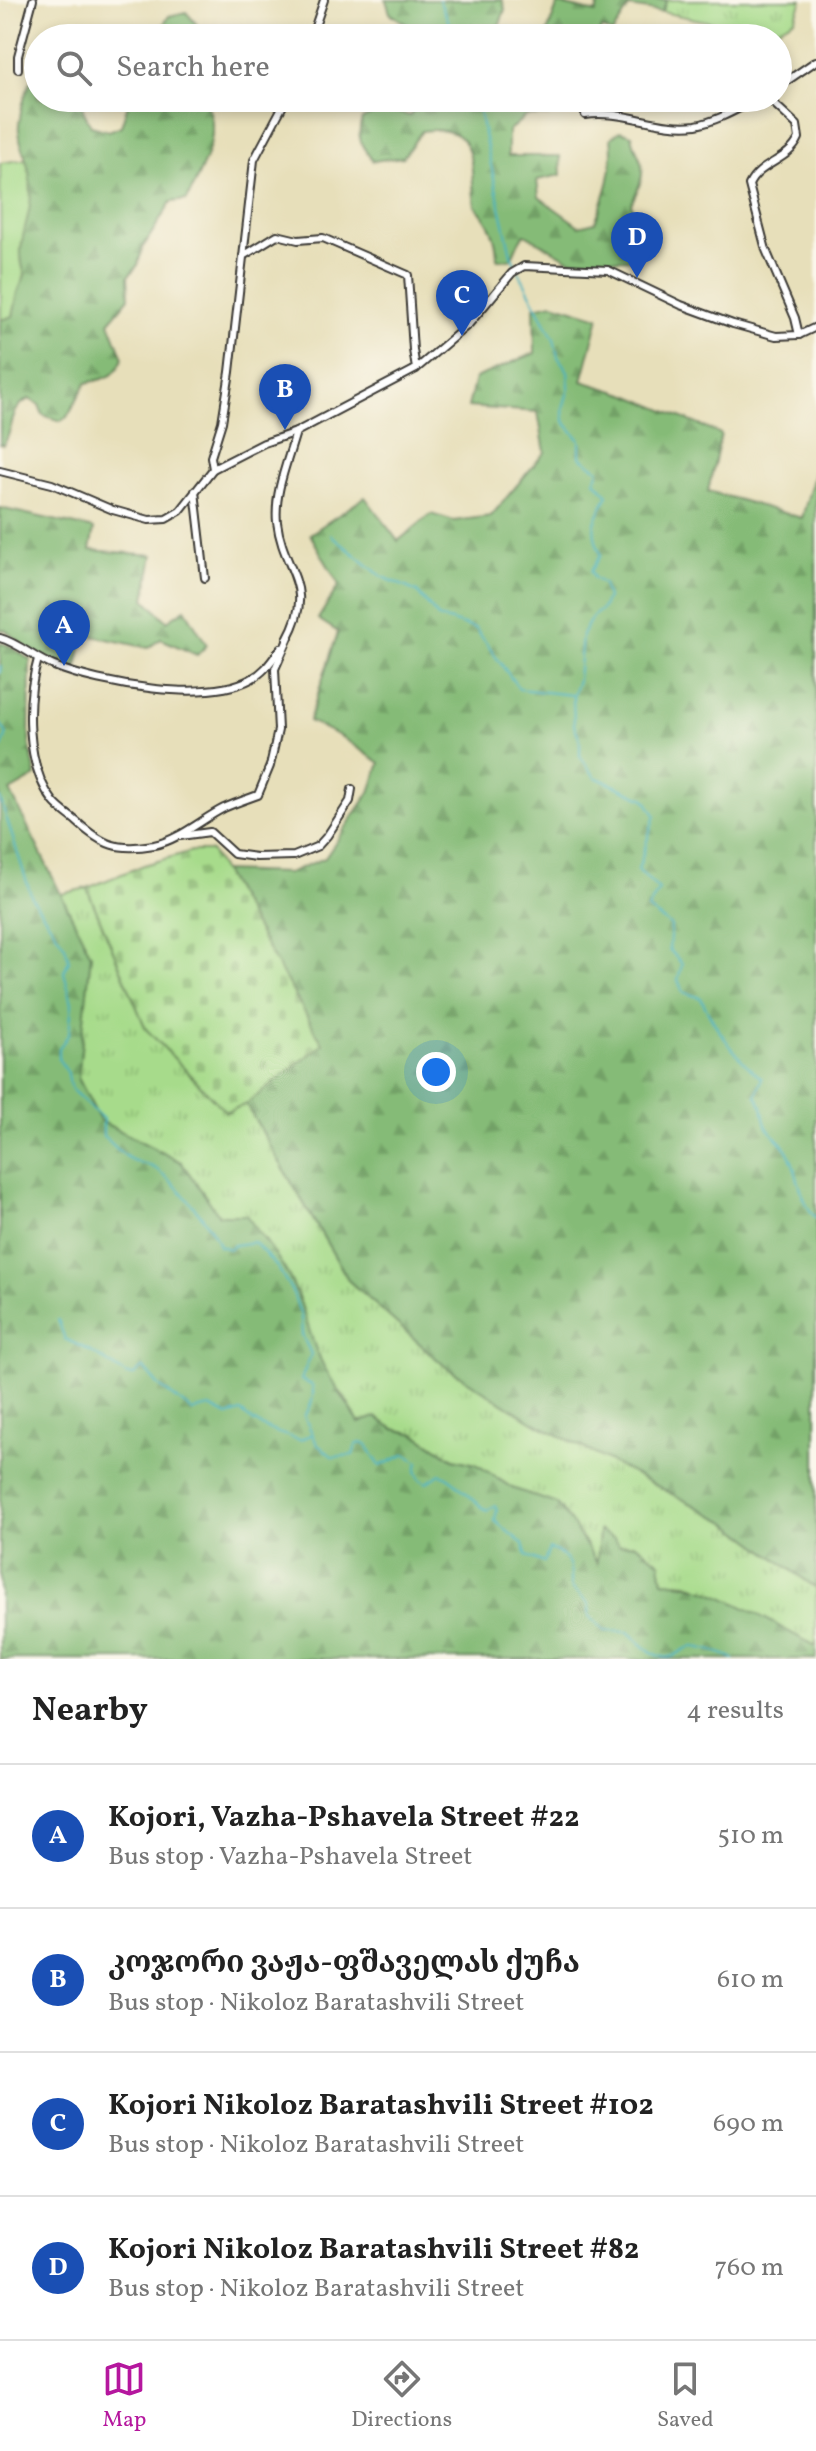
<!DOCTYPE html>
<html lang="en">
<head>
<meta charset="utf-8">
<style>
	:root { --surface:#fff; --page:#f6f6f6; --text:#222; --muted:#767676; --line:#e0e0e0; --accent:#b5179e }
	body { margin:0; font-family:Vollkorn,"Noto Serif Georgian",serif; background:var(--page); color:var(--text) }
	.you { position:absolute; left:436px; top:1072px; width:28px; height:28px; margin:-20px; border:6px solid #fff; border-radius:50%; background:#1a73e8; box-shadow:0 0 0 12px #1a73e833 }
	.badge { display:grid; place-items:center; width:52px; height:52px; border-radius:50%; background:var(--accent); color:#fff; font-size:26px; font-weight:700 }
	.pin { position:absolute; translate:-50% -66px; filter:drop-shadow(0 2px 4px #0008) }
	.pin::after { content:''; position:absolute; top:42px; width:28px; height:24px; background:inherit; clip-path:polygon(0 0,100% 0,50% 100%) }
	.list { margin:0; padding:0; list-style:none }
	h2 { display:flex; justify-content:space-between; align-items:center; height:104px; margin:0; padding:0 32px; font-size:34px }
	h2 small { font-size:26px; font-weight:400; color:var(--muted) }
	.list li { display:grid; grid-template-columns:52px 1fr auto; gap:24px; align-items:center; box-sizing:border-box; height:144px; padding:0 32px; border-top:2px solid var(--line) }
	.list b { display:block; font-size:30px; white-space:nowrap }
	.list p { margin:0; font-size:26px; white-space:nowrap; color:var(--muted) }
	.list em { font-size:26px; font-style:normal; color:var(--muted) }
	.icon { flex:none; width:44px; height:44px; fill:none; stroke:currentColor; stroke-width:2; stroke-linecap:round; stroke-linejoin:round }
	.map { position:relative; flex:none; width:816px; height:1659px; overflow:hidden }
	.search { position:absolute; background:var(--surface); box-shadow:0 4px 12px #0003; left:24px; right:24px; top:24px; height:88px; display:flex; align-items:center; gap:20px; box-sizing:border-box; padding:0 28px; border-radius:44px; color:var(--muted); font-size:30px }
	.sheet { height:680px; background:var(--surface) }
	nav { display:flex; justify-content:space-around; align-items:center; box-sizing:border-box; height:112px; border-top:2px solid var(--line); background:var(--surface); font-size:22px; color:var(--muted) }
	nav a { display:grid; justify-items:center; gap:4px }
	nav .on { color:var(--accent) }
	.map>svg:first-child { display:block }
</style>
</head>
<body>
<div class="map">
<svg width="816" height="1659" viewBox="0 0 816 1659">
	<defs>
		<pattern id="grass-tufts" width="24" height="20" patternUnits="userSpaceOnUse" patternTransform="scale(2)"><rect width="24" height="20" fill="#a7db8b"/><path d="M3 7l-1-3M5 7V3M7 7l1-3M15 17l-1-3M17 17v-4M19 17l1-3" fill="none" stroke="#8fbb77"/></pattern>
		<pattern id="forest-firs" width="22" height="20" patternUnits="userSpaceOnUse" patternTransform="scale(2)"><rect width="22" height="20" fill="#85bb77"/><path d="M5 1l3.5 6h-7zM16 11l3.5 6h-7z" fill="#72a066"/></pattern>
		<pattern id="cemetery-stones" width="16" height="16" patternUnits="userSpaceOnUse" patternTransform="scale(2)"><rect width="16" height="16" fill="#a7db8b"/><path d="M2 7V4a2 2 0 0 1 4 0v3zM10 15v-3a2 2 0 0 1 4 0v3z" fill="#8fbb77"/></pattern>
	</defs>
	<rect width="100%" height="100%" fill="#fbf7ec"/>
	<filter id="ink" filterUnits="userSpaceOnUse"><feTurbulence type="fractalNoise" baseFrequency=".0125" numOctaves="2"/><feDisplacementMap in="SourceGraphic" scale="16" xChannelSelector="R" yChannelSelector="G"/><feConvolveMatrix kernelMatrix="1 2 1 2 8 2 1 2 1" color-interpolation-filters="sRGB"/></filter>
	<filter id="wash" filterUnits="userSpaceOnUse"><feTurbulence type="fractalNoise" baseFrequency=".006" numOctaves="4" result="noise"/><feDisplacementMap in="SourceGraphic" scale="32" xChannelSelector="R" yChannelSelector="G"/><feGaussianBlur stdDeviation="1.8" result="paint"/><feColorMatrix in="noise" values="0 0 0 0 0 0 0 0 0 0 0 0 0 0 0 0 0 1.4 0 .05"/><feComposite in="paint" operator="in"/></filter>
	<g filter="url(#wash)">
		<rect width="100%" height="100%" fill="#e7dfba"/>
		<!-- grass -->
		<g fill="url(#grass-tufts)" stroke="#627c54" stroke-width="2">
			<path d="M667 0H802L795 19 768 34 662 12Z"/>
			<path d="M87 888 146 1029 226 1112 246 1104 349 1281 446 1367 533 1422 725 1521 816 1588V1646L688 1583 663 1581 636 1544 619 1545 600 1531 598 1565 575 1528 528 1495 512 1488 476 1464 454 1459 415 1434 394 1429 376 1417 359 1423 344 1396 331 1382 321 1361 309 1336 298 1297 219 1216 181 1162 100 1121 78 1078 83 1030 61 894Z"/>
		</g>
		<!-- forest -->
		<g fill="url(#forest-firs)" stroke="#506c4a" stroke-width="2">
			<path d="M386 0H502L505 9 500 24 478 38H415L412 28 390 13Z"/>
			<path d="M600 0H667L662 12 629 7 612 34 602 28 597 38H545L558 4 596 13Z"/>
			<path d="M186 12 199 27 198 38H155L169 16Z"/>
			<path d="M36 72 38 98H82L83 110 91 126 109 131 121 126 130 98H203C226 131 201 168 187 200L171 202 142 249 138 265 128 276 129 298 109 322 123 358C115 379 106 378 86 383L67 417 61 421 43 415 39 405 29 399C8 409 15 430 3 445L0 444V320L13 316 18 292 25 275C13 244 31 212 30 178 29 160 17 142 19 124 21 105 26 88 36 72Z"/>
			<path d="M420 98 554 99 549 116H526L508 131V156H560L561 175 537 180 539 197 579 226 595 222C606 194 615 169 611 138L620 131 632 135C634 148 641 157 642 166 644 179 636 193 631 204L647 245 639 259 570 260 525 234C516 242 517 251 510 260L497 259C497 238 490 221 475 206 469 166 481 123 422 131L403 157 373 161C361 146 356 137 362 119L385 108 410 116Z"/>
			<path d="M553 303 599 317 582 381 628 395 721 434 708 491 802 518 816 467V1588L725 1521 533 1422 446 1367 349 1281 246 1104 322 1043 223 871 288 873 325 858 370 792 380 763 340 736 309 721 338 632 318 619 339 585 310 534 365 497 398 541 431 514 454 521 491 516 545 452 538 412 468 407 475 378 535 353 534 307Z"/>
			<path d="M0 508 94 529 90 550 153 555 145 599 167 621 185 609 207 645 197 655 161 639 148 648 84 634 76 670 30 650 5 630H0Z"/>
			<path d="M0 643 10 646 30 660 29 742 36 776 10 791 91 955 78 1078 100 1121 181 1162 219 1215H246C265 1241 285 1264 297 1294 306 1315 310 1338 320 1359 331 1382 346 1400 359 1423L375 1417 394 1429 415 1434 453 1459 476 1464 512 1488 557 1504 575 1528 597 1563 599 1531 614 1538 619 1545 636 1544 660 1562 663 1581C719 1585 766 1622 816 1646V1659H0Z"/>
		</g>
		<!-- cemetery -->
		<path fill="url(#cemetery-stones)" stroke="#627c54" stroke-width="2" d="M192 851H211L323 1044 246 1104 226 1112 146 1029 87 888 144 865Z"/>
		<!-- garden -->
		<path fill="#a7db8b" stroke="#627c54" stroke-width="2" d="M26 159C30 174 32 189 30 205 26 232 15 248 25 275L18 292 13 316 1 320 0 163Z"/>
		<g fill="none" stroke-linecap="round" stroke-linejoin="round">
			<!-- stream -->
			<g stroke="#45b2c1" stroke-width="2">
				<path d="M439 0 456 38"/>
				<path d="M476 98 511 255 516 266"/>
				<path d="M519 272 554 339 558 357 568 371 569 388 563 408 564 421 580 440V457L599 470 595 481 608 495C594 521 589 527 601 555L591 571 594 578 603 584 607 598 602 609 592 617 582 635 578 680 573 695 574 725 580 739V756L595 777 645 799 655 815 638 870 659 890 648 909 671 926 669 949 682 964 678 980 683 992 701 998C713 1025 738 1061 762 1078L756 1096C766 1108 761 1112 766 1125 770 1135 784 1142 789 1154 799 1175 800 1201 816 1218"/>
				<path d="M331 535 381 576 417 592 438 617 476 629 519 689 572 695"/>
				<path d="M0 673 1 666"/>
				<path d="M0 723 7 734 0 752"/>
				<path d="M0 798 32 898 65 946 69 960 64 972 72 1003 69 1034 59 1048V1060L68 1073V1081L73 1091 103 1119V1136C111 1142 118 1151 127 1157 135 1163 147 1163 156 1169 175 1182 213 1226 219 1246L230 1249 234 1245 254 1242 278 1268 293 1293 301 1316 302 1335 311 1354 301 1380 312 1385C315 1396 311 1408 304 1416L317 1444 333 1457 353 1455 356 1445 361 1443 367 1445 380 1466 406 1454 418 1462 416 1471 420 1479 427 1483 440 1474C453 1477 473 1501 487 1511L495 1505 497 1510 495 1521 523 1544 527 1556 544 1563 549 1549C570 1555 572 1567 571 1587L589 1604V1616L605 1631 628 1632C639 1641 649 1654 664 1657 677 1659 681 1648 692 1647 697 1646 729 1655 734 1659"/>
				<path d="M58 1320 65 1339 90 1351 127 1375H134L143 1367 158 1385 192 1411 210 1407 227 1416 241 1412C259 1428 278 1433 300 1440L311 1435"/>
			</g>
		</g>
	</g>
	<g filter="url(#ink)">
		<g fill="none" stroke-linecap="round" stroke-linejoin="round">
			<!-- street casing -->
			<g stroke="#3a3934" stroke-width="10">
				<g id="street">
					<path d="M311 38 324 0"/>
					<path d="M18 69V56L33 0"/>
					<path d="M778 87 816 61"/>
					<path d="M768 98 797 125 799 138C789 161 760 162 749 185L766 250 795 318 799 335"/>
					<path d="M585 115C622 109 660 130 696 125 718 121 739 108 759 98"/>
					<path d="M243 256 277 235 298 240 323 238 408 275 413 350 416 369"/>
					<path d="M213 469 211 457 222 422 230 372 254 160 287 98"/>
					<path d="M0 471 52 484 113 510 149 520 166 519 180 511 213 469 264 443 296 432 416 369 469 324 512 273 524 266 608 270 681 305 733 324 776 336 799 335 816 327"/>
					<path d="M195 491 205 578"/>
					<path d="M0 638C19 643 35 659 54 666 101 685 206 703 251 679 265 672 272 660 281 648"/>
					<path d="M287 639C317 585 283 572 277 522 274 492 288 461 296 432"/>
					<path d="M38 659C26 700 25 765 53 801 59 809 69 815 76 821 103 846 118 851 154 845 179 840 202 819 224 808 235 803 247 799 258 795L270 766 278 730 275 669 289 637"/>
					<path d="M180 836 210 832 234 854 256 857 294 856 318 846 327 836 350 801 352 789"/>
				</g>
			</g>
			<!-- street -->
			<use href="#street" stroke="#fff" stroke-width="6"/>
		</g>
	</g>
</svg>
<div class="you"></div>
<div class="pin badge" style="left:64px;top:666px;background:#1a4fb4">A</div>
<div class="pin badge" style="left:285px;top:430px;background:#1a4fb4">B</div>
<div class="pin badge" style="left:462px;top:336px;background:#1a4fb4">C</div>
<div class="pin badge" style="left:637px;top:278px;background:#1a4fb4">D</div>
<div class="search"><svg class="icon" aria-label="search" viewBox="0 0 24 24"><circle cx="10" cy="10" r="6"/><path d="M15 15l6 6"/></svg>Search here</div>
</div>
<section class="sheet">
<h2>Nearby<small>4 results</small></h2>
<ul class="list">
<li><span class="badge" style="background:#1a4fb4">A</span><div><b>Kojori, Vazha-Pshavela Street #22</b><p>Bus stop · Vazha-Pshavela Street</p></div><em>510 m</em></li>
<li><span class="badge" style="background:#1a4fb4">B</span><div><b>კოჯორი ვაჟა-ფშაველას ქუჩა</b><p>Bus stop · Nikoloz Baratashvili Street</p></div><em>610 m</em></li>
<li><span class="badge" style="background:#1a4fb4">C</span><div><b>Kojori Nikoloz Baratashvili Street #102</b><p>Bus stop · Nikoloz Baratashvili Street</p></div><em>690 m</em></li>
<li><span class="badge" style="background:#1a4fb4">D</span><div><b>Kojori Nikoloz Baratashvili Street #82</b><p>Bus stop · Nikoloz Baratashvili Street</p></div><em>760 m</em></li>
</ul>
</section>
<nav>
<a class="on"><svg class="icon" aria-label="map" viewBox="0 0 24 24"><path d="M3 6l6-2 6 2 6-2v14l-6 2-6-2-6 2zM9 4v14M15 6v14"/></svg>Map</a>
<a><svg class="icon" aria-label="directions" viewBox="0 0 24 24"><path d="M12 3l9 9-9 9-9-9zM9 14v-3h6M13 9l2 2-2 2"/></svg>Directions</a>
<a><svg class="icon" aria-label="saved" viewBox="0 0 24 24"><path d="M7 4h10v16l-5-4-5 4z"/></svg>Saved</a>
</nav>
</body>
</html>
